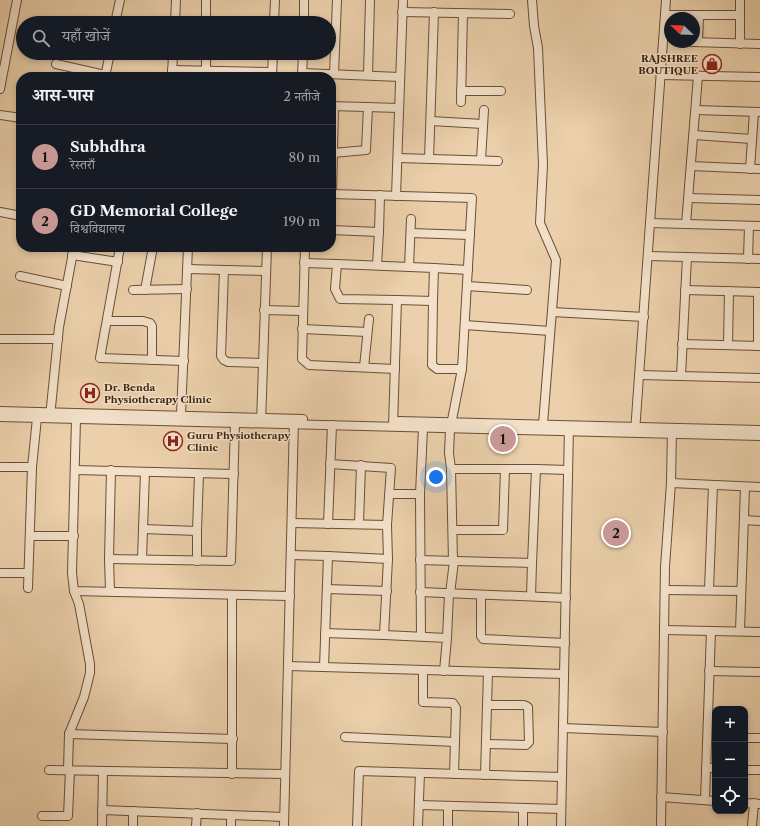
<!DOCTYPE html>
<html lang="hi">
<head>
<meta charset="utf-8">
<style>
	:root { --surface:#171b24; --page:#20242c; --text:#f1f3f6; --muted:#9ea1a6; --line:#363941; --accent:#c59692 }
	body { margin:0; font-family:"Libre Caslon Text","Noto Serif Devanagari",serif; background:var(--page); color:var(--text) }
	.controls { position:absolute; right:12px; bottom:12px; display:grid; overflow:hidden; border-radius:8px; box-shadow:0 2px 6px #0003 }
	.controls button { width:36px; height:36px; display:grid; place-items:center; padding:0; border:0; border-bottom:1px solid var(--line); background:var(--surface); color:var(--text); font:20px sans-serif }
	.compass { position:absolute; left:664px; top:12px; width:36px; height:36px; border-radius:50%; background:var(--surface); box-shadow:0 2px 6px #0003; rotate:293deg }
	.you { position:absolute; left:436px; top:477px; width:14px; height:14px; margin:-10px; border:3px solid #fff; border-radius:50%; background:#1a73e8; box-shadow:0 0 0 6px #1a73e833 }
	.badge { display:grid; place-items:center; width:26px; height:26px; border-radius:50%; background:var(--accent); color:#111; font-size:13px; font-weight:700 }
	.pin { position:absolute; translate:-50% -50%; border:2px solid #fff; box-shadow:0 1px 4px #0006 }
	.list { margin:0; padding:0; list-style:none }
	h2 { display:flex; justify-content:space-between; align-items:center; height:52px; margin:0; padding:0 16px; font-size:17px }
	h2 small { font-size:13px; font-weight:400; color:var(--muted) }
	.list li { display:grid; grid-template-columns:26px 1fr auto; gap:12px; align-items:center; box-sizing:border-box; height:64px; padding:0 16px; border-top:1px solid var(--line) }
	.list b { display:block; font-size:15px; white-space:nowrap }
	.list p { margin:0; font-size:13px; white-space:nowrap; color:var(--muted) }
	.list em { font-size:13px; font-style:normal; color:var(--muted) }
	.icon { flex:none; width:22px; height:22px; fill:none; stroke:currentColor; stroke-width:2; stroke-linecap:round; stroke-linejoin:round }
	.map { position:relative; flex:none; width:760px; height:826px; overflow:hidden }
	.search { position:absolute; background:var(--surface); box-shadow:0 2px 6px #0003; left:16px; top:16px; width:320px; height:44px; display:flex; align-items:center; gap:10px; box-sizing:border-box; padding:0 14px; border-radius:22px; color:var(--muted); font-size:15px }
	.panel { position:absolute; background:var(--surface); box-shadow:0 2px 6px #0003; left:16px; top:72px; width:320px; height:180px; border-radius:16px }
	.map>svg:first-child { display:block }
</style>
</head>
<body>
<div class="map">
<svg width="760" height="826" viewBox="0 0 760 826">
	<rect width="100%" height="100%" fill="#ebd0ab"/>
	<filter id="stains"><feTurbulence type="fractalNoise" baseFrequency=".005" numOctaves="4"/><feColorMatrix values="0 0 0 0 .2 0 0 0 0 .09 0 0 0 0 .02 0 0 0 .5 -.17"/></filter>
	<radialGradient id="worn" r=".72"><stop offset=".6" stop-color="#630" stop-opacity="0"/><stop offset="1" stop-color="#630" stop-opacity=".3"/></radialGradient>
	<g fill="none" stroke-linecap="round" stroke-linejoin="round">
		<!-- minor casing -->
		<g stroke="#6b4e37" stroke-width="10">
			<g id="minor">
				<path d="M532 0 534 26 538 48 543 165 540 223 556 260 543 424"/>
				<path d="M402 12 510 14"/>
				<path d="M665 15H740"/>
				<path d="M115 23 120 0"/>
				<path d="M175 23 176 0"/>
				<path d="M206 23V0"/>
				<path d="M274 23 275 0"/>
				<path d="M304 23V0"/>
				<path d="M692 42 760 44"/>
				<path d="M698 42 699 15"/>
				<path d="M740 44V0"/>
				<path d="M56 64 105 75"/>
				<path d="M172 70 272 72"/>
				<path d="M206 70V53"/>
				<path d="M302 73 400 77"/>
				<path d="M334 74 337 0"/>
				<path d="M368 75 370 0"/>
				<path d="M661 75 760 77"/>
				<path d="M272 76 273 53"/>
				<path d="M105 77 110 53"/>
				<path d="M172 77 173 53"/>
				<path d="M302 77 303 53"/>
				<path d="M0 89 17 0"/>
				<path d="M461 91H501"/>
				<path d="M461 102 463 13"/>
				<path d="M331 106 399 108"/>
				<path d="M696 110 760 112"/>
				<path d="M0 115 21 118"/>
				<path d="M431 121 483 124"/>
				<path d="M694 135 752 139"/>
				<path d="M333 153 366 150 368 107"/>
				<path d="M398 158 498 161"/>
				<path d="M429 159 434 12"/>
				<path d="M481 160 484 110"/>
				<path d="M691 166 760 169"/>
				<path d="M750 169 754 112"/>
				<path d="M331 194 472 198 462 369 450 430 449 453 451 469H536"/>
				<path d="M332 194 334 106"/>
				<path d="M396 196 403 0"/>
				<path d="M689 198 760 200"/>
				<path d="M0 212 21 216"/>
				<path d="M650 223 760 226"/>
				<path d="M686 224 698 76"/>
				<path d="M331 230 379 232 380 195"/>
				<path d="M411 233 470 235"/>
				<path d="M120 247 100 358 184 361"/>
				<path d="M305 247 302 359 309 365 395 369"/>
				<path d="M72 255 118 262"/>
				<path d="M648 256 760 259"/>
				<path d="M748 259 749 226"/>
				<path d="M304 263 337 264 335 289 340 299 397 300 393 426"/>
				<path d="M337 264 434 268 433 301 397 300"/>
				<path d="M377 265 379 232"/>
				<path d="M409 267 411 219"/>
				<path d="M434 268 468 270"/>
				<path d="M187 269 266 271"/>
				<path d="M224 270 221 356 224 360 228 362 262 363"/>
				<path d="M20 276 67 286"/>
				<path d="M467 286 527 290"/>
				<path d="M133 290 187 289"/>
				<path d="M145 290 153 247"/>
				<path d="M685 290 760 292"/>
				<path d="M433 301 432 365 437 369H462"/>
				<path d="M264 310 302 311"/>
				<path d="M552 312 644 317"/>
				<path d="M107 321H143L150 323 152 326V360"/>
				<path d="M465 325 550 331"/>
				<path d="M302 329 367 332"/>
				<path d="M0 339H58"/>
				<path d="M682 344 760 346"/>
				<path d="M728 345 729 291"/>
				<path d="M758 346V292"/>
				<path d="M364 367 369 319"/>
				<path d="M639 375 760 378"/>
				<path d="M681 376 687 257"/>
				<path d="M0 411 303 419"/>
				<path d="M181 415 188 247"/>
				<path d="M0 417 760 436"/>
				<path d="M50 417 59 327 74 247"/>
				<path d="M76 419 72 573 74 591 290 596"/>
				<path d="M399 421 760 430"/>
				<path d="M261 423 267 247"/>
				<path d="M635 432 666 0"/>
				<path d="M330 464 391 468 387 525"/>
				<path d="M0 467H32"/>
				<path d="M451 469 453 561"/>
				<path d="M75 470 234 474"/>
				<path d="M671 483 760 487"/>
				<path d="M390 494H420"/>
				<path d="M744 520 760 521"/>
				<path d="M292 523 387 525 388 559"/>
				<path d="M328 524 332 425"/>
				<path d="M359 524 361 465"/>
				<path d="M143 529 197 531V561"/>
				<path d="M453 530H503L505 469"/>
				<path d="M197 531 199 474"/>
				<path d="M31 536H74"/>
				<path d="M291 555 328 556 324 667"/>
				<path d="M328 556 388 559 384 635 447 638 444 671"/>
				<path d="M109 559 231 561 235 423"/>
				<path d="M142 559 145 472"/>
				<path d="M420 560 532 563 531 596"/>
				<path d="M532 563 536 469 568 470"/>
				<path d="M0 573H28"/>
				<path d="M28 588 32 467 37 418"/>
				<path d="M327 589 387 591"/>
				<path d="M110 590 109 559 111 470"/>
				<path d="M666 590 741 591"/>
				<path d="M709 590 713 485"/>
				<path d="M420 592 566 598"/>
				<path d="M450 594 454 561"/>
				<path d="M481 595V636L483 639 565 643"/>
				<path d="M664 630 760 632"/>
				<path d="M740 631 745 487"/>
				<path d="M325 633 384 635"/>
				<path d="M421 636 420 494 423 428"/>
				<path d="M447 638 449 594"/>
				<path d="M288 666 564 674"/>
				<path d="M423 670V702L453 703 456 708 454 774"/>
				<path d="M709 671 760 672"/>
				<path d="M563 728 663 732"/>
				<path d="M69 734 233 739"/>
				<path d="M345 737 455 742"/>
				<path d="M745 738H760"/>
				<path d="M486 744 526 745 529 742 528 707 524 705H487"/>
				<path d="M706 768H715"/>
				<path d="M49 770 285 774"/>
				<path d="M68 770 69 734 84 697 90 673V664L79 604 74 591"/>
				<path d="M745 770H760"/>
				<path d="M232 774V596"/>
				<path d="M485 775 488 672"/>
				<path d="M661 797 715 801"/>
				<path d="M705 800 711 631"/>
				<path d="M745 803 760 804"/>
				<path d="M419 805 561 809"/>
				<path d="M523 809V826"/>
				<path d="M102 810 284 817"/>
				<path d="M42 816H68L70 770"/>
				<path d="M231 816V826"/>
				<path d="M102 826 103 771"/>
				<path d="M133 826V811"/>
				<path d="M196 826 197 813"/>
				<path d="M284 826 294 419"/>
				<path d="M357 826 359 771 562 777"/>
				<path d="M418 826 420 773"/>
				<path d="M448 826V806"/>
				<path d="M561 826 569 427"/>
				<path d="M661 826 665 567 671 483 672 429"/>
				<path d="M752 826 754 803"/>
			</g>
		</g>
		<!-- minor -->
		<use href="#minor" stroke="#f2e0c8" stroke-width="8"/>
	</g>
	<!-- icons -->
	<defs>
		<g id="shop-ring" transform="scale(1)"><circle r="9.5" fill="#f2e0c8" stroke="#8f2418" stroke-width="1.5"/><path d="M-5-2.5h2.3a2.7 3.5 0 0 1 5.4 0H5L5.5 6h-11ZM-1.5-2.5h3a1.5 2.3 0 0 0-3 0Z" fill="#8f2418"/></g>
		<g id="hospital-ring" transform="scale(1)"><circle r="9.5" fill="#f2e0c8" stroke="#8f2418" stroke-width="1.5"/><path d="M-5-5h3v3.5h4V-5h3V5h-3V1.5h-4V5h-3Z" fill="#8f2418"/></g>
	</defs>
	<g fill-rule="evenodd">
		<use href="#shop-ring" x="712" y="64"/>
		<use href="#hospital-ring" x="90" y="393"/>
		<use href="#hospital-ring" x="173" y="441"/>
	</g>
	<g text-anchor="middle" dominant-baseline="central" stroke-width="3" stroke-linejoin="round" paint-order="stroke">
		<!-- poi labels -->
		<g font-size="10" font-weight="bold" fill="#402310" stroke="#f2e0c8" text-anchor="start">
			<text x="698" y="58" text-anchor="end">RAJSHREE<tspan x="698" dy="12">BOUTIQUE</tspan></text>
			<text x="104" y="387">Dr. Benda<tspan x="104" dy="12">Physiotherapy Clinic</tspan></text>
			<text x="187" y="435">Guru Physiotherapy<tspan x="187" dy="12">Clinic</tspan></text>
		</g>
	</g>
	<rect width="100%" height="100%" filter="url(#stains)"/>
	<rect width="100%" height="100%" fill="url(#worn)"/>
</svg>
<div class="controls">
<button>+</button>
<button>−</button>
<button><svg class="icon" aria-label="locate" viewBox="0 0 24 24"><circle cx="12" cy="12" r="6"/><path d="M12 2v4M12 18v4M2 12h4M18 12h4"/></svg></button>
</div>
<svg class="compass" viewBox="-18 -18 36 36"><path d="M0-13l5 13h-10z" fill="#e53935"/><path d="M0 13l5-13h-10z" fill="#9ea1a6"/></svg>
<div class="you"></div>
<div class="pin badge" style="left:503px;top:439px">1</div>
<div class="pin badge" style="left:616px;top:533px">2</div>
<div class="search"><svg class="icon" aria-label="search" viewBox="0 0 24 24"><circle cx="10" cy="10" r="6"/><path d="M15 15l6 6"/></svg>यहाँ खोजें</div>
<section class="panel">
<h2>आस-पास<small>2 नतीजे</small></h2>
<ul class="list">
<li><span class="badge">1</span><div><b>Subhdhra</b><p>रेस्तराँ</p></div><em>80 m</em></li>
<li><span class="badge">2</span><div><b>GD Memorial College</b><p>विश्वविद्यालय</p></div><em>190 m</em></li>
</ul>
</section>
</div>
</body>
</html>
